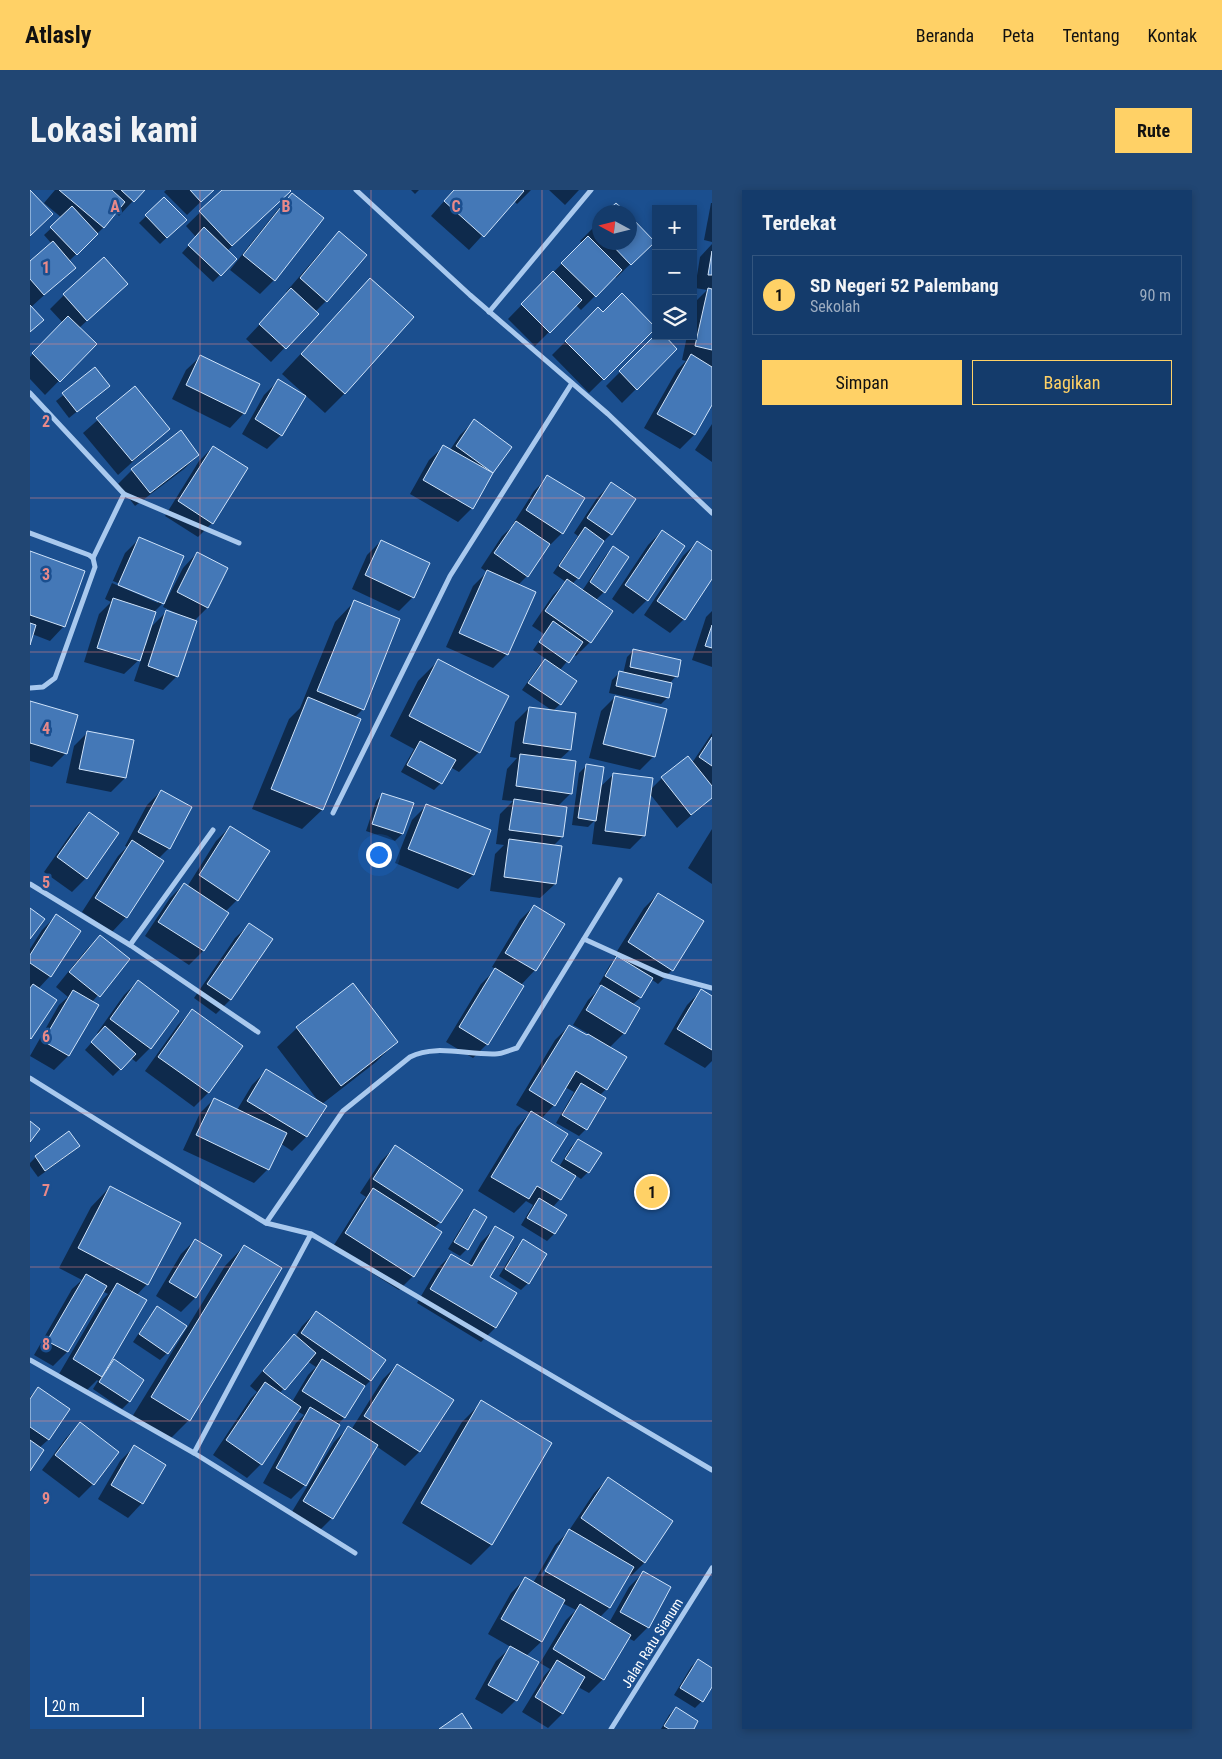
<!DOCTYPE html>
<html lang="id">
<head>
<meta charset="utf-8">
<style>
	:root { --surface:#143b6b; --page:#214673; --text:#f1f3f6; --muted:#9dadc1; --line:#33557e; --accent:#ffd166 }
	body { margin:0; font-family:"Roboto Condensed",sans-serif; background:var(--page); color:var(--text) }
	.controls { position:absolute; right:15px; top:15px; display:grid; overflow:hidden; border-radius:0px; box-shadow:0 2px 8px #0003 }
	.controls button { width:45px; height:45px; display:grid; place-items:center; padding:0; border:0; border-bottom:1px solid var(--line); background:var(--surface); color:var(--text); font:25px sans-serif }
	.compass { position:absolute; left:562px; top:15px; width:45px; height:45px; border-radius:50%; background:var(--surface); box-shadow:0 2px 8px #0003; rotate:277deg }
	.scale { position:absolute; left:15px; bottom:12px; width:99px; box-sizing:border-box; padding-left:5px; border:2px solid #fff; border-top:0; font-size:14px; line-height:18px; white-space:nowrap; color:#fff; -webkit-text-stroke:4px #1b4f8f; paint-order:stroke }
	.you { position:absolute; left:348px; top:664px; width:18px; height:18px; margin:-12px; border:4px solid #fff; border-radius:50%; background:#1a73e8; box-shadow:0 0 0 8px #1a73e833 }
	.badge { display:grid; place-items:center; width:32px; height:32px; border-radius:50%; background:var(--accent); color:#111; font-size:16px; font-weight:700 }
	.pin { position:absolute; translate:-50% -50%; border:2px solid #fff; box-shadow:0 1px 5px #0006 }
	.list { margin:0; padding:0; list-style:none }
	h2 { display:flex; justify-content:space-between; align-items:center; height:65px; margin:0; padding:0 20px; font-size:21px }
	h2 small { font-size:16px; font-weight:400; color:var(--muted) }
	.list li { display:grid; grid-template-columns:32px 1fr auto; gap:15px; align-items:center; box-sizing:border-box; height:80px; margin:0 10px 10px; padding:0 10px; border:1px solid var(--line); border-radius:0px }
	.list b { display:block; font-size:19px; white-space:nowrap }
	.list p { margin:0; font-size:16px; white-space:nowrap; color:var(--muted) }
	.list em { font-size:16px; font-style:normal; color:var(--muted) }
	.actions { display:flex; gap:10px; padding:15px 20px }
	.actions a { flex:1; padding:11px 0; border:1px solid var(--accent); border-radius:0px; text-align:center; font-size:18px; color:var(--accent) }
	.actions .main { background:var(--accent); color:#111 }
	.icon { flex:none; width:28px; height:28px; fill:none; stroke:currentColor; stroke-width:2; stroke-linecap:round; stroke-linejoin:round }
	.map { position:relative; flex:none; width:682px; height:1539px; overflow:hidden; border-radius:0px }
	header { display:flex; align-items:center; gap:30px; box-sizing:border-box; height:70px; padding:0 25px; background:var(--accent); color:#111 }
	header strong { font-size:24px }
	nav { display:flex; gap:28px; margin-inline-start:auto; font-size:18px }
	.intro { display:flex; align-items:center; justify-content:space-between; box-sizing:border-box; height:120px; padding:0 30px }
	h1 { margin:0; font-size:35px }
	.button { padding:12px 22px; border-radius:0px; background:var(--accent); color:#111; font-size:18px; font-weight:700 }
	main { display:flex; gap:30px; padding:0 30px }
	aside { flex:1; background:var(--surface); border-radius:0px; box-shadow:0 2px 8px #0003 }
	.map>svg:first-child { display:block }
</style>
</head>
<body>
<header>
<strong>Atlasly</strong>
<nav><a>Beranda</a><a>Peta</a><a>Tentang</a><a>Kontak</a></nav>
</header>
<div class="intro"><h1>Lokasi kami</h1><a class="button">Rute</a></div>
<main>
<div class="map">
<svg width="682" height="1539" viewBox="0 0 682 1539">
	<rect width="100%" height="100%" fill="#1b4f8f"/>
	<!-- shadow -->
	<g fill="#0007" fill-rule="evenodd">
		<path d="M25 0H113L89 26 85 22 73 38 38 72 44 78 0 118V142V72L22 54 14 45 32 28 14 13Z"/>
		<path d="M136 0H183L157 25 134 2Z"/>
		<path d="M193 0H259L245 15 197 61 205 69 183 92 152 63 166 47 156 36Z"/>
		<path d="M381 0H389L385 4Z"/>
		<path d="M424 0H501L487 14 484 11 439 60 401 26Z"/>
		<path d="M519 0H549L535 15Z"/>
		<path d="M263 4 292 28 244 90 230 104 200 80 249 18Z"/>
		<path d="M134 9 155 30 130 54 109 33Z"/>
		<path d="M681 13H682V52L674 50Z"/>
		<path d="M600 28 623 52 586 88 585 86 551 120 546 115 505 156 478 129 552 53 550 51 570 31V52H600Z"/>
		<path d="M309 43 296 111 285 122 287 124 241 172 216 149 258 104 256 102 295 57Z"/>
		<path d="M682 54V177L680 176 682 178V212L664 245 650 259 614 238 647 180 656 171 652 170 657 146H663L664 113 677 100 665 98 670 67Z"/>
		<path d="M340 89 315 203 295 223 252 184Z"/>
		<path d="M34 105 82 108 49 138 65 154 15 205 0 189V167L33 133 20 119Z"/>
		<path d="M568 119 573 123 625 138 559 203 522 165Z"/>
		<path d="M626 146 646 159 592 213 576 196Z"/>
		<path d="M171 166 214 223 200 238 142 209 156 180Z"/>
		<path d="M65 179 78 196 39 228 26 211Z"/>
		<path d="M248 191 251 245 237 259 212 244 234 205Z"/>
		<path d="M104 198 139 239 88 285 53 243Z"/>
		<path d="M444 231 480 257 462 283 442 318 428 332 380 304 399 270 414 256 420 260 430 245Z"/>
		<path d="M682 234V272L665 260Z"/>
		<path d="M183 257 182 333 168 347 135 326 169 271Z"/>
		<path d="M168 265 154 279 105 316 88 294 102 280Z"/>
		<path d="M518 287 532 343 518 357 497 386 488 395 477 464 463 478 416 457 443 396 457 382 451 378 472 346 484 335 483 334 504 301Z"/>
		<path d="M581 294 605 309 581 344 570 355 548 388 542 394 552 401 576 365 583 358 574 402 566 410 560 452 546 466 543 464 530 480 546 491 530 514 523 521 540 560 529 570 541 603 528 616 536 618 532 647 523 656 530 657 525 694 510 708 460 701 465 664 474 655 466 654 470 624 483 611 472 610 477 579 487 568 480 567 485 532 499 518 523 521 492 500 508 477 516 469 503 460 514 444 502 436 523 405 536 392 523 383 548 346 544 343 567 308Z"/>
		<path d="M632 341 617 410 603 424 582 409 618 355Z"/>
		<path d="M109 349 133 413 124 422 114 455H116L122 436 136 422 147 425 148 424 133 417 153 378 167 363 197 378 177 418 164 431 147 486 133 500 104 491 112 467 94 484 54 472 69 424 81 412 75 409 95 363ZM83 391 128 410V413L82 393Z"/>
		<path d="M351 351 383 407 369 421 322 399 337 365Z"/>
		<path d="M667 352 682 362V386L654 429 640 443 614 425 653 366Z"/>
		<path d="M0 361 34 436 20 451 2 444 0 451Z"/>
		<path d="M324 412 333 519 324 528 292 620 272 639 222 619 259 529 270 518 305 432Z"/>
		<path d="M682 421V477L662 470 676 427Z"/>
		<path d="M604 460 646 486 639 494 638 507 631 514 579 503 582 490 589 483 593 484 597 467Z"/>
		<path d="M408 471 449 562 429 582 420 577 411 593 404 600 371 582 384 559 360 546 388 491Z"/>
		<path d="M585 507 624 566 610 580 559 568 571 521Z"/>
		<path d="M0 512 36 563 22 577 0 571Z"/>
		<path d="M58 542 95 588 81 602 36 593 44 556Z"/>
		<path d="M682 543V607L647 638 620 604 614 645 600 659 562 654 565 630 558 637 542 635 549 583 556 576 569 598 584 584 620 600 632 588 662 573Z"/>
		<path d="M131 601 161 617 139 658 128 669 96 727 82 742 52 722 88 666 97 657 95 656 117 615Z"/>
		<path d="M353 604 372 644 365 651 336 641 346 611Z"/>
		<path d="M396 616 460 641 443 685 428 699 365 673 382 630Z"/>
		<path d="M59 624 56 688 42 702 14 682 45 638Z"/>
		<path d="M200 637 207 710 195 722 198 723 173 761 159 775 115 746 140 708 154 694 157 697 186 651Z"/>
		<path d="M682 639V694L658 678Z"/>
		<path d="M628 704 642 780 628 794 621 789 610 808 602 815 594 843 579 858 595 867 576 899 570 905 556 939 549 946 526 933 544 902 535 897 524 915 511 929 520 972 529 977 541 957 548 950 558 982 551 989 545 985 530 1009 522 1018 535 1025 524 1044 517 1051 491 1035 503 1015 496 1011 484 1023 448 1001 487 937 500 923 486 915 525 850 539 836 557 847 559 844 543 835 558 810 572 796 569 794 580 775 587 768 584 766 614 718Z"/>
		<path d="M504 716 505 780 491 795 457 854 443 868 416 852 451 794 466 779 462 777 490 730Z"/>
		<path d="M26 726 49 741 20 786 8 799 25 810 0 848V759L12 740Z"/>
		<path d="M220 734 241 749 200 810 186 824 164 808 205 748Z"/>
		<path d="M70 746 98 770 62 812 67 815 38 866 24 880 0 866 29 815 38 807 26 797 56 760Z"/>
		<path d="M108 791 120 858 106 872 101 868 83 886 55 860 69 844 67 843 94 805Z"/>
		<path d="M671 801 682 808V871L675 878 634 854 657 815Z"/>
		<path d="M162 821 211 856 178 903 164 917 115 881 148 835Z"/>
		<path d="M267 838 366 852 346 872 292 914 295 916 276 947 262 961 250 953 238 979 224 993 153 960 170 923 184 909 207 920 222 895 236 881 289 912 247 857Z"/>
		<path d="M48 956 41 963 8 987 0 976V973L6 967Z"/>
		<path d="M365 957 410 1032 404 1038 383 1086 369 1100 302 1058 330 1014 336 1007 330 1003 351 971Z"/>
		<path d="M80 997 149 1034 117 1094 106 1106 77 1179 84 1171 113 1190 99 1212 92 1219 63 1199 68 1191 67 1190 57 1200 29 1184 73 1109 78 1104 72 1101 37 1162 23 1176 4 1165 42 1099 52 1090 29 1078 61 1017Z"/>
		<path d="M444 1021 455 1028 437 1059 430 1066 418 1059 437 1028Z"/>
		<path d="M465 1038 458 1087 485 1103 465 1138 451 1152 387 1113 407 1079 421 1065 438 1075 451 1052Z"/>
		<path d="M165 1050 191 1065 165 1108 151 1122 126 1106 151 1064Z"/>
		<path d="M493 1051 498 1093 491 1100 469 1086 486 1058Z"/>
		<path d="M214 1056 159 1230 139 1250 102 1227 195 1076Z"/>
		<path d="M128 1118 155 1137 137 1163 130 1170 103 1152 121 1125Z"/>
		<path d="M286 1122 355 1170 340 1191 332 1199 314 1228 307 1235 275 1295 261 1309 233 1293 266 1233 274 1225 267 1221 231 1274 217 1288 183 1265 221 1208 227 1202 220 1196 250 1160 264 1146 265 1147 272 1136ZM277 1171 286 1177 278 1185 262 1212 249 1204Z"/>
		<path d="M367 1175 422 1211 389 1262 375 1276 346 1256 302 1328 288 1342 260 1325 304 1252 318 1238 321 1240 353 1189Z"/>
		<path d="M8 1198 39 1219 18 1250 9 1258 0 1279V1207Z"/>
		<path d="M452 1212 521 1253 461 1355 441 1375 372 1333 432 1232Z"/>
		<path d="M50 1234 63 1294 49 1308 12 1280 36 1248Z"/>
		<path d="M104 1257 135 1275 112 1313 98 1328 68 1309 90 1271Z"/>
		<path d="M578 1289 615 1372 601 1386 598 1384 579 1418 570 1427 579 1433 599 1397 613 1383 618 1437 604 1451 598 1448 573 1489 559 1503 548 1497 532 1524 518 1538 492 1522 514 1486 520 1479 510 1473 536 1430 546 1420 532 1413 511 1452 496 1466 486 1510 472 1524 445 1509 466 1471 481 1457 458 1444 481 1403 495 1389 503 1393 525 1355 538 1342 564 1303ZM528 1355H531L513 1387 511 1385Z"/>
		<path d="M668 1470 682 1479V1494L672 1511 665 1518 644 1505 661 1477Z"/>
		<path d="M646 1518 662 1539H631L639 1525Z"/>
	</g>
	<!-- building -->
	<g fill="#4478b7" stroke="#cfe3fa">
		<path d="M0 0 23 24 0 46Z"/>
		<path d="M29 0H82L95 12 74 38Z"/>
		<path d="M91 0H115L104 12Z"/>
		<path d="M160 0H184L171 12Z"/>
		<path d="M192 0H260L261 1 202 56 169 21Z"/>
		<path d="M424 0H493L494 1 454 47 414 11Z"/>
		<path d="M262 3 294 28 245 91 213 65Z"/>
		<path d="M134 7 157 30 137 48 115 25Z"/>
		<path d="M586 13 596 22H576Z"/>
		<path d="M42 16 68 44 47 65 20 37Z"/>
		<path d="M600 26 625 52 601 75 579 52H600Z"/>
		<path d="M570 29V42L563 36Z"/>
		<path d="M174 37 207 69 191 86 158 55Z"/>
		<path d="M309 41 337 65 297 112 270 88Z"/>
		<path d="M558 46 592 80 566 107 531 73Z"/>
		<path d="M23 51 46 78 14 105 0 89V71Z"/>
		<path d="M682 61V85H678Z"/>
		<path d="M74 67 98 94 57 131 33 104Z"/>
		<path d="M523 81 552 110 520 143 491 114Z"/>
		<path d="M340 88 384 127 315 204 271 164Z"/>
		<path d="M261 98 289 124 256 159 229 134Z"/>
		<path d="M678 98 682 99V160L665 156Z"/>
		<path d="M592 103 626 138 574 190 535 151 568 117 573 122Z"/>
		<path d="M0 115 14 130 0 142Z"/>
		<path d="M38 126 67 154 30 192 2 163Z"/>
		<path d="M626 144V146H635L647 159 607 200 589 181Z"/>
		<path d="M661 164 682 177V215L665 245 627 224Z"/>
		<path d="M170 165 230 194 215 224 156 195Z"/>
		<path d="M65 177 80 196 47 222 32 203Z"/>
		<path d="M248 189 276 206 252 246 225 229Z"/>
		<path d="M105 196 140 239 102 271 66 228Z"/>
		<path d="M444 229 482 257 463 283 426 256Z"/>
		<path d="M151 240 169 265 120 303 101 279Z"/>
		<path d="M413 255 463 283 443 319 393 290Z"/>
		<path d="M183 256 218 278 183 334 148 311Z"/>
		<path d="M517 285 555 308 533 344 496 320Z"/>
		<path d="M581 292 606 309 582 345 557 328Z"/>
		<path d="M486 331 520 354 498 387 464 363Z"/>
		<path d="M555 337 574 351 549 389 529 376Z"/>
		<path d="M632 340 655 356 618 411 595 395Z"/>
		<path d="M109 347 154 366 134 414 88 395Z"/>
		<path d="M351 350 400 373 384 408 335 385Z"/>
		<path d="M667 351 682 361V389L655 430 627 411Z"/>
		<path d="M583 356 599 367 575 403 560 392Z"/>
		<path d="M0 361 55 381 35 437 0 425Z"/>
		<path d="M167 362 198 378 178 418 147 402Z"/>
		<path d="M457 380 506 402 478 465 429 443Z"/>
		<path d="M537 389 583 421 561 453 515 421Z"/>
		<path d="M83 408 126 422 110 471 67 458Z"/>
		<path d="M324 410 370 429 334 520 287 501Z"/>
		<path d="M136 420 167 431 148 487 118 476Z"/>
		<path d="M523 431 553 452 539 473 509 452Z"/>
		<path d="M0 433 6 435 0 455Z"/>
		<path d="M682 435V458L675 456Z"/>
		<path d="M603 459 651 470 648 487 600 477Z"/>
		<path d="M408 469 479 506 450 563 379 526Z"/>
		<path d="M515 469 547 491 531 515 498 493Z"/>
		<path d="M589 481 642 493 639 508 586 496Z"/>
		<path d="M585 506 637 519 625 567 573 554Z"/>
		<path d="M278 507 331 529 293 620 241 599Z"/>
		<path d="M0 511 48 525 37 564 0 553Z"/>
		<path d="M499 517 546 523 541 560 493 553Z"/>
		<path d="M57 541 104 550 96 588 49 579Z"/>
		<path d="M682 547V576L669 567Z"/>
		<path d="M390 551 426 570 412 594 377 575Z"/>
		<path d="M490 564 546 571 542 604 486 596Z"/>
		<path d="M658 566 682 596V608L661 625 631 587Z"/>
		<path d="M556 574 574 577 566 631 548 628Z"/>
		<path d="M583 583 623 588 615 646 575 641Z"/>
		<path d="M131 600 162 617 140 659 108 642Z"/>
		<path d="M352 603 384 613 373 644 342 634Z"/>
		<path d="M484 609 537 617 533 647 479 640Z"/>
		<path d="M396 614 461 640 444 685 378 659Z"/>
		<path d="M59 622 89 643 57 689 27 667Z"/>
		<path d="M200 636 240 661 208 711 169 685Z"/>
		<path d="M479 649 532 656 526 694 474 687Z"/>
		<path d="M102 650 134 671 97 728 65 708Z"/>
		<path d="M154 693 199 723 174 761 128 732Z"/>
		<path d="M628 703 674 731 643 781 598 752Z"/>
		<path d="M504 715 535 734 506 781 475 763Z"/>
		<path d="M0 718 15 729 0 749Z"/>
		<path d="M26 724 51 741 21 787 0 773V765Z"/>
		<path d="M219 733 243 749 201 810 177 794Z"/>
		<path d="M70 745 100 769 70 807 39 782Z"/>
		<path d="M587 766 623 788 611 808 575 786Z"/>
		<path d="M465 778 494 796 458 855 429 837Z"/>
		<path d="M108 790 149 821 121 859 80 829Z"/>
		<path d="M323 793 368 852 311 896 266 837Z"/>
		<path d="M3 794 27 810 1 849 0 848V798Z"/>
		<path d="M571 795 610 818 595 844 556 820Z"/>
		<path d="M671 799 682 806V860L647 839Z"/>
		<path d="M43 800 69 815 39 866 13 851Z"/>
		<path d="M162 819 213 856 179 903 128 867Z"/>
		<path d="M539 835 557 845 558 844 597 867 577 900 546 881 525 916 499 900Z"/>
		<path d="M75 836 106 864 91 880 61 852Z"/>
		<path d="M236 879 297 916 277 947 217 911Z"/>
		<path d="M551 893 576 908 557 940 532 925Z"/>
		<path d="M184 908 257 943 239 980 166 945Z"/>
		<path d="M501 921 538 944 521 971 546 986 531 1010 507 996 499 1009 461 987Z"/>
		<path d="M0 931 10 939 0 952Z"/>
		<path d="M39 941 50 956 15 981 5 966Z"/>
		<path d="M548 949 572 963 559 983 535 969Z"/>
		<path d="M365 955 433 1000 411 1033 343 989Z"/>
		<path d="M80 996 151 1033 118 1095 48 1058Z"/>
		<path d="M343 998 412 1042 384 1087 315 1043Z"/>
		<path d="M509 1008 537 1025 525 1044 497 1028Z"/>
		<path d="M444 1019 457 1027 438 1060 424 1052Z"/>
		<path d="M465 1036 484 1047 460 1087 487 1103 466 1138 400 1099 421 1064 442 1076Z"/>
		<path d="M165 1049 192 1065 166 1108 139 1092Z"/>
		<path d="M493 1049 517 1064 499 1094 475 1079Z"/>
		<path d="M214 1055 252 1078 160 1231 121 1207Z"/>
		<path d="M56 1084 77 1096 38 1162 17 1151Z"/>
		<path d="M87 1093 117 1110 72 1187 43 1169Z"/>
		<path d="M127 1116 157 1136 138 1164 109 1144Z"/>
		<path d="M286 1121 356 1170 341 1191 271 1143Z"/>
		<path d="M264 1144 286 1163 255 1200 233 1181Z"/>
		<path d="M84 1169 114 1190 100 1212 69 1192Z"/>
		<path d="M292 1169 335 1196 315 1228 272 1201Z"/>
		<path d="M367 1174 424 1210 390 1262 334 1226Z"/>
		<path d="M235 1192 271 1217 232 1275 196 1250Z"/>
		<path d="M8 1197 40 1219 19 1250 0 1237V1209Z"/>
		<path d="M451 1210 522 1253 462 1355 391 1313Z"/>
		<path d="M280 1217 310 1235 276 1296 246 1278Z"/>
		<path d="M50 1232 89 1262 64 1295 25 1265Z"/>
		<path d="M318 1236 348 1255 303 1329 273 1311Z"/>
		<path d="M0 1250 14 1260 0 1281Z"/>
		<path d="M104 1255 136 1275 113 1314 81 1295Z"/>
		<path d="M578 1287 643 1331 615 1373 551 1328Z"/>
		<path d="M539 1339 604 1377 580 1418 515 1381Z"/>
		<path d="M613 1381 641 1397 619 1438 590 1422Z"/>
		<path d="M495 1387 535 1410 512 1452 471 1429Z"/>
		<path d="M550 1414 601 1445 574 1490 523 1459Z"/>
		<path d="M480 1456 509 1472 487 1511 458 1495Z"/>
		<path d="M668 1469 682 1478V1497L673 1512 650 1498Z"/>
		<path d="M527 1470 555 1487 533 1524 505 1507Z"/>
		<path d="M646 1517 668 1531 664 1539H639L634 1536Z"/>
		<path d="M432 1523 442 1539H409Z"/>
	</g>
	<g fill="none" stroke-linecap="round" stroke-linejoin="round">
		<!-- minor -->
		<g stroke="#a9c9ee" stroke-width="5">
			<path d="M326 0 440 105 578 224 682 323"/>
			<path d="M459 122 561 0"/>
			<path d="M0 203 94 304 209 353"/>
			<path d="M0 343 59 365 63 368 65 377 25 488 13 497 0 498"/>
			<path d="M63 368 94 304"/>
			<path d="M303 623 420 386 542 193"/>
			<path d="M0 694 100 755 228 842"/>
			<path d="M554 749 633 785 682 798"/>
			<path d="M100 755 183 640"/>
			<path d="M0 888 107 955 236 1033 281 1044 682 1280"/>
			<path d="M236 1033 313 921 380 867C405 854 437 865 465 864 472 864 480 860 487 858L590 690"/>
			<path d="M0 1170 164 1263 325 1363"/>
			<path d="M164 1263 281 1044"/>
			<path d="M581 1539 682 1378"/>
		</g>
	</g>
	<!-- grid -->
	<path fill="none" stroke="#e88989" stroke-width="1" stroke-opacity="0.55" d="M170 0V1539M341 0V1539M512 0V1539M0 154H682M0 308H682M0 462H682M0 616H682M0 770H682M0 923H682M0 1077H682M0 1231H682M0 1385H682"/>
	<g text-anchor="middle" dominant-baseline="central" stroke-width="5" stroke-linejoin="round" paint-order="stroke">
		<!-- street labels -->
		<g font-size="14" fill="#fff" stroke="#1b4f8f">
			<text transform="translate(622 1453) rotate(-58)">Jalan Ratu Sianum</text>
		</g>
	</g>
	<g font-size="16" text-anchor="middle" font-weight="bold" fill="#e88989" stroke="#1b4f8f" stroke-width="5" stroke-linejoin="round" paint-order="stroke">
		<text x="85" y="22">A</text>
		<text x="256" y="22">B</text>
		<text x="426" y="22">C</text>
		<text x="16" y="83">1</text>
		<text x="16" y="237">2</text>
		<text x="16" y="390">3</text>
		<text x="16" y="544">4</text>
		<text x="16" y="698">5</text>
		<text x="16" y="852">6</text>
		<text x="16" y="1006">7</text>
		<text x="16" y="1160">8</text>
		<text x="16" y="1314">9</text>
	</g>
</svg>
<div class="controls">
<button>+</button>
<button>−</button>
<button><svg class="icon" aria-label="layers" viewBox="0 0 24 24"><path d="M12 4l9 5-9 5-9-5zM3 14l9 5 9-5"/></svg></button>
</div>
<svg class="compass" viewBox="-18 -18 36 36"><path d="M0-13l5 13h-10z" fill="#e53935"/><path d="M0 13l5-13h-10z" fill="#9dadc1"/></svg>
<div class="scale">20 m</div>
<div class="you"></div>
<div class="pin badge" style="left:622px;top:1002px">1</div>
</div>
<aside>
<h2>Terdekat<small></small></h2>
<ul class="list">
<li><span class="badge">1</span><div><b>SD Negeri 52 Palembang</b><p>Sekolah</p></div><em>90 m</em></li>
</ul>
<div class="actions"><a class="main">Simpan</a><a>Bagikan</a></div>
</aside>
</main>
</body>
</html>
